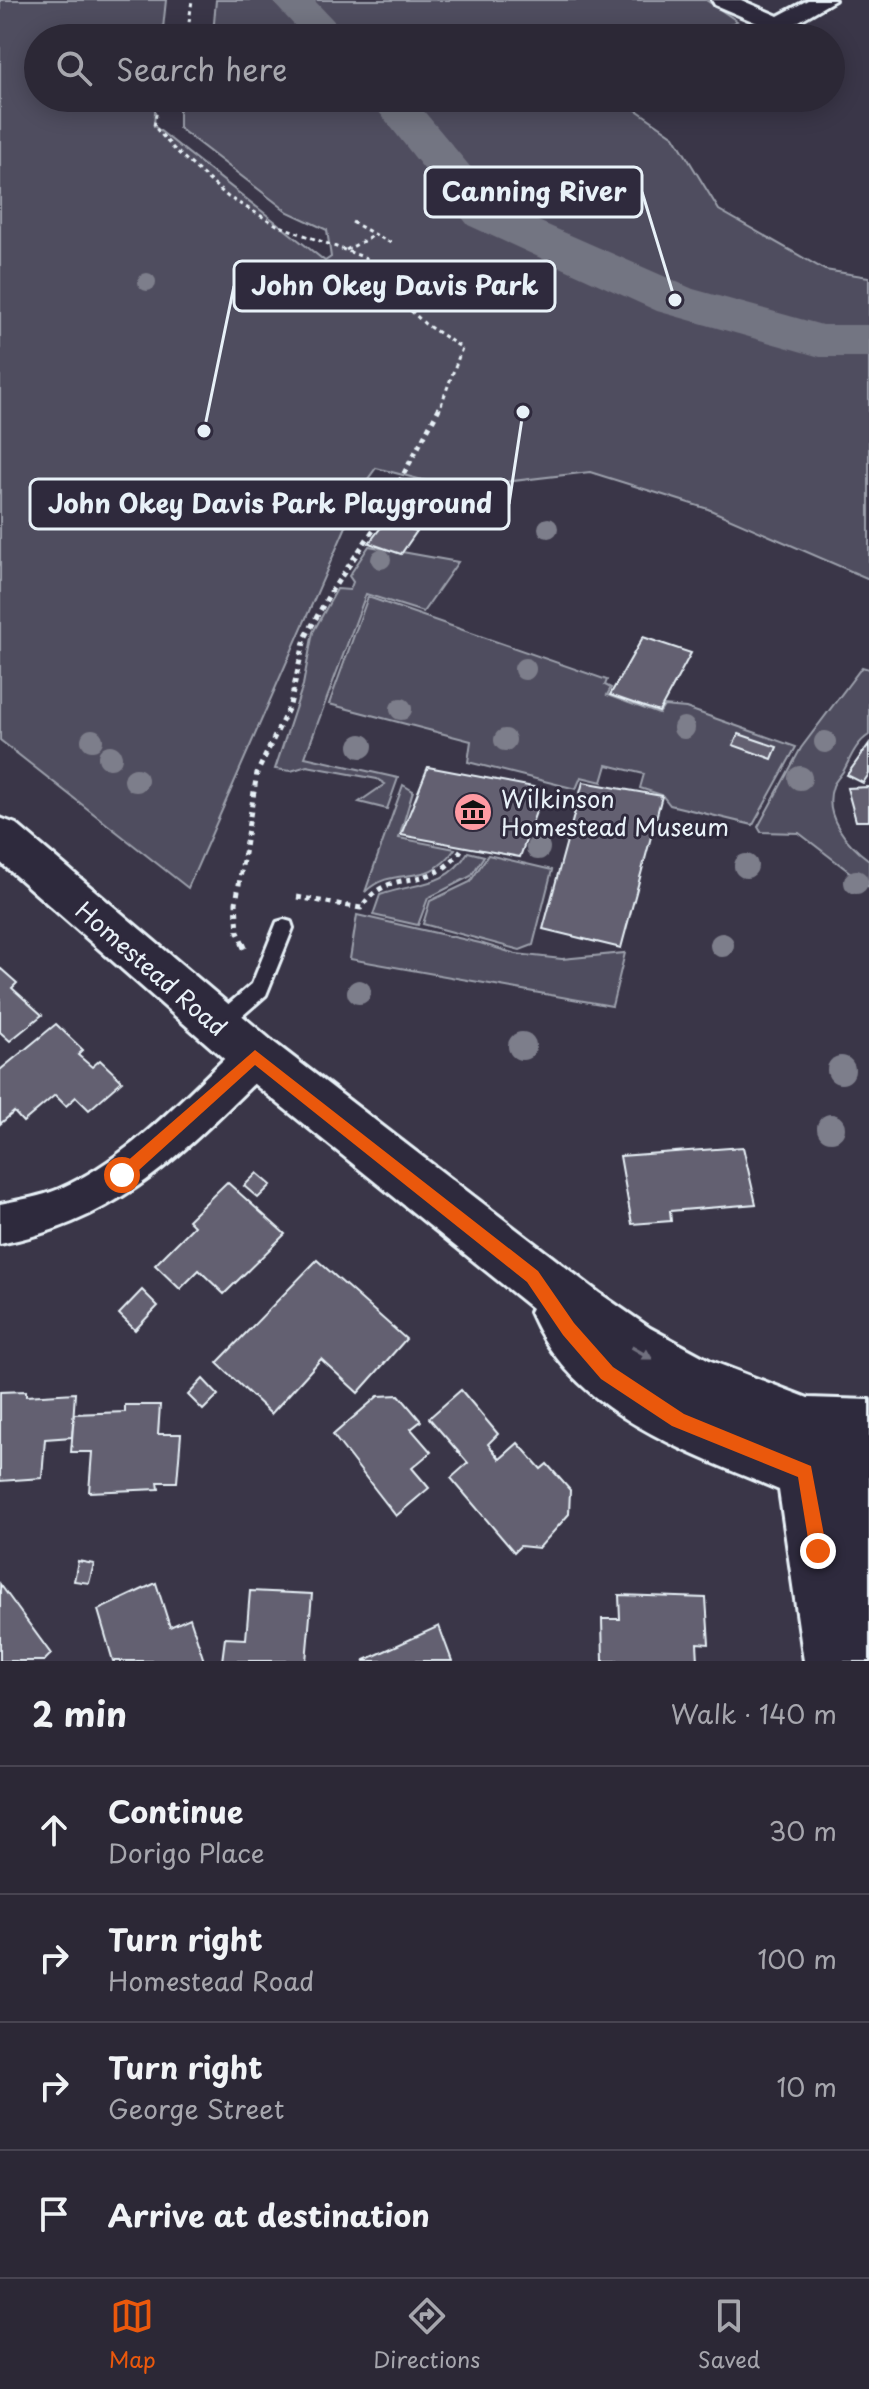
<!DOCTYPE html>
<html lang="en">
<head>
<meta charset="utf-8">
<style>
	:root { --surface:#2c2836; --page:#383442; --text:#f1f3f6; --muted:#a6a6ad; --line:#484451; --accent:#ea580c }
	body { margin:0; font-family:"Playpen Sans",sans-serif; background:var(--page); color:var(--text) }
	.stop { position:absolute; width:24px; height:24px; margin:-18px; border:6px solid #ea580c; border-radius:50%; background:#fff }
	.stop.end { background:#ea580c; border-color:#fff; box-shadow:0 2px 8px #0008 }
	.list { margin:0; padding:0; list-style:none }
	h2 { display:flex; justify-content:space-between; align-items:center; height:104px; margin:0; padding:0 32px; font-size:34px }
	h2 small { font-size:26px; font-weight:400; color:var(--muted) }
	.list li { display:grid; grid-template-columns:52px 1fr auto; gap:24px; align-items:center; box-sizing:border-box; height:128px; padding:0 32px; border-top:2px solid var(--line) }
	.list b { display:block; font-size:30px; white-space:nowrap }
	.list p { margin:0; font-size:26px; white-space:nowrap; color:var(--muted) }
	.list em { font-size:26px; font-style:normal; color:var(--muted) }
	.icon { flex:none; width:44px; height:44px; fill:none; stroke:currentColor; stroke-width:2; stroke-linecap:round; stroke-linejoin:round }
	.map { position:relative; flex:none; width:869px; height:1661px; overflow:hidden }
	.search { position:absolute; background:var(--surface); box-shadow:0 4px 20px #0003; left:24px; right:24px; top:24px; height:88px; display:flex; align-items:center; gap:20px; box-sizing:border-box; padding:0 28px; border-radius:44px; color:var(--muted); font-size:30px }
	.sheet { height:616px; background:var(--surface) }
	nav { display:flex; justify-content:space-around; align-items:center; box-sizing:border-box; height:112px; border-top:2px solid var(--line); background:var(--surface); font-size:22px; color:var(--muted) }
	nav a { display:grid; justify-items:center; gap:4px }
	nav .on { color:var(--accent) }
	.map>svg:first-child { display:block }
</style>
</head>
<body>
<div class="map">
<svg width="869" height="1661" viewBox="0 0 869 1661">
	<rect width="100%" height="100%" fill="#3a3648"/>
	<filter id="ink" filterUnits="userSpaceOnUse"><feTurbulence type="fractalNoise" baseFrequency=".0125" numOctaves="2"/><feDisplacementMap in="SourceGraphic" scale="16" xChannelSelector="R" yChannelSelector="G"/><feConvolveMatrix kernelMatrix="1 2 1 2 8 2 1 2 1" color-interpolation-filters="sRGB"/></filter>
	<g filter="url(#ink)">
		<!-- green -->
		<g fill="#504e5f" stroke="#9ca0ac" stroke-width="2">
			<path d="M0 0H166L162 38H38V98H156L154 126 325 261 331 257 327 230 288 212 179 128V98H619L674 136 719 210 825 270 869 277V579L708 509 590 472 453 488 376 468 365 483 188 888 0 740Z"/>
			<path d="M216 0H706L737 21 702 38H207L214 23Z"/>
			<path d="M369 546 458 562 423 612 366 594 305 757 398 778 387 809 359 802 385 784 377 779 307 766 291 771 275 769 303 685 313 632 337 589 350 590 353 582 349 576Z"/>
			<path d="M368 597 607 680 605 685 611 688 607 695 659 714 664 706 686 708 796 747 753 825 670 805 662 795 640 788 644 774 607 765 602 782 581 777 576 789 468 762 471 741 329 704Z"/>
			<path d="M862 667 869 669V735C856 743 851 757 844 770 841 775 835 781 833 786 822 816 847 844 869 860V887L799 833 761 832 758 827 801 748Z"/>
			<path d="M403 785 413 791 399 838 455 849C426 891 395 863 365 892Z"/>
			<path d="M468 852 484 856 471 876 428 898 418 925 373 915 380 895C417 882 446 888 468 852Z"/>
			<path d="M488 855 552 870 533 945 520 950 423 924 430 901 470 882Z"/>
			<path d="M357 915 480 943 516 954 562 959 625 953 612 1006 350 959Z"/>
		</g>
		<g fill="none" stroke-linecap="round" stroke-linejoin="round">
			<!-- river -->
			<g fill="#737482" fill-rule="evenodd">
				<path d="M271 0H314L350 38H306Z"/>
				<path d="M368 98H413L502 205 693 289 822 325H869V357H820L657 311 468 225Z"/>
			</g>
		</g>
		<!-- building -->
		<g fill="#636171" stroke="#e8f1f8" stroke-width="2">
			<path d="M386 521 417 531 401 554 369 543Z"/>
			<path d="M643 637 691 653 659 712 610 695Z"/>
			<path d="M739 734 777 747 772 759 733 745Z"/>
			<path d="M869 744V774L863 783 847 775Z"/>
			<path d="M428 767 544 789 520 857 401 835Z"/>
			<path d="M583 782 662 796 621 948 543 929Z"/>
			<path d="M869 787V821H856L847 788Z"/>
			<path d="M0 968 17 983 12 988 42 1015 10 1041 0 1032Z"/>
			<path d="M56 1024 83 1050 78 1055 92 1067 100 1060 122 1081 89 1110 76 1097 66 1106 55 1095 23 1122 14 1112 0 1124V1070Z"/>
			<path d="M743 1147 756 1204 670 1211 671 1221 632 1224 620 1156Z"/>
			<path d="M257 1173 271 1185 258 1198 244 1186Z"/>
			<path d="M227 1182 285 1234 224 1294 199 1270 180 1289 155 1265 194 1226 188 1220Z"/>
			<path d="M317 1260 406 1339 358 1393 321 1359 271 1414 217 1363Z"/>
			<path d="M142 1290 158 1306 135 1330 119 1314Z"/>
			<path d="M203 1379 218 1395 203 1410 188 1395Z"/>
			<path d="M461 1390 498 1434 488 1444 500 1459 518 1443 541 1469 547 1464 570 1490 569 1514 539 1548 520 1546 514 1552 451 1478 468 1463 429 1418Z"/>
			<path d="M26 1391V1396L75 1393 72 1437 45 1439 42 1478 0 1481V1392Z"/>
			<path d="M399 1395 421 1421 411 1429 431 1452 412 1468 429 1488 396 1516 333 1435 378 1396Z"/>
			<path d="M125 1405H160L158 1434H181L177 1482H158L159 1489 89 1492 92 1452H71L74 1414 125 1412Z"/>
			<path d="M78 1561 94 1564 89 1583 74 1581Z"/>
			<path d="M156 1583 170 1627 190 1618 204 1661H113L98 1610Z"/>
			<path d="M0 1584 51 1654 44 1661H0Z"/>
			<path d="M250 1591 312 1594 306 1661H222L225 1638 246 1639Z"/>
			<path d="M619 1595 706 1598 709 1644 697 1643 698 1661H603L602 1619H620Z"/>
			<path d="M439 1626 452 1661H363Z"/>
		</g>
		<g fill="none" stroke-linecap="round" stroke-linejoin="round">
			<!-- lane casing -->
			<g stroke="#e8f1f8" stroke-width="6">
				<path id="lane" d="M284 920 291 922 293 928 266 995 225 1031 218 1034 211 1031 208 1025 211 1019 252 984 277 922Z"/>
			</g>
			<!-- street casing -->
			<g stroke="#e8f1f8" stroke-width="6">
				<g id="street">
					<path d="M712 0H741L778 16 808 0H835L770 38H743L762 25 715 5Z"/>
					<path d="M255 1038 269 1043 275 1056 269 1069C183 1152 123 1220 0 1244V1204C20 1200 40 1197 59 1189 130 1158 185 1095 241 1043Z"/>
				</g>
			</g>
			<!-- secondary casing -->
			<g stroke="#e8f1f8" stroke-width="6">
				<path id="secondary" d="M0 818 16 824 272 1041 599 1293 650 1328 711 1361 808 1398 869 1400V1661H804L779 1490C685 1451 573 1414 530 1312L532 1308 238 1071 0 862Z"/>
			</g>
			<!-- path-far2 -->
			<g stroke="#e8f1f8" stroke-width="3" stroke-dasharray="4 4" stroke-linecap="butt">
				<path d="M187 38 192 0"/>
				<path d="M159 98 154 126 173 148 228 197 277 225 366 258 391 292 425 324 462 348 441 405"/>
				<path d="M352 222 391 243"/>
				<path d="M346 250 373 236"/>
			</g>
			<!-- path-far1 -->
			<g stroke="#e8f1f8" stroke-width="5" stroke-dasharray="5 5" stroke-linecap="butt">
				<path d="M297 897 361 908C391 863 429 896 461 850"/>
				<path d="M243 944 238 932 236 903 257 773 290 705 305 638 330 593 374 529 442 403"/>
			</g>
			<!-- path -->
			<path stroke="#e8f1f8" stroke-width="6" stroke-dasharray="7 7" stroke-linecap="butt" d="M242 942 245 949"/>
			<!-- lane -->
			<use href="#lane" fill="#2f2a3d" fill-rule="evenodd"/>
			<!-- street -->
			<use href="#street" fill="#2f2a3d" fill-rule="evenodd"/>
			<!-- secondary -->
			<use href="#secondary" fill="#2f2a3d" fill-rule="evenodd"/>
		</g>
		<!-- trees -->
		<g fill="#7d7e8b">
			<circle cx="147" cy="282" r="9"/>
			<circle cx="548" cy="528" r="10"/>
			<circle cx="381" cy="559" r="10"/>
			<circle cx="525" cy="669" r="11"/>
			<circle cx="401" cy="709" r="11"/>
			<circle cx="684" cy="728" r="11"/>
			<circle cx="92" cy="740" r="11"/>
			<circle cx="505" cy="740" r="11"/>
			<circle cx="825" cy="742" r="11"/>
			<circle cx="361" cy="746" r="12"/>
			<circle cx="110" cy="757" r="12"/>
			<circle cx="800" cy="778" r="12"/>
			<circle cx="136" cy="780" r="12"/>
			<circle cx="538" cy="848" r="12"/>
			<circle cx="746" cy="866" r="12"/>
			<circle cx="856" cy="882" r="12"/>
			<circle cx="722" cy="945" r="12"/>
			<circle cx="359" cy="992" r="12"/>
			<circle cx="522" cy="1046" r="14"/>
			<circle cx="841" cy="1070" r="14"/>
			<circle cx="831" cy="1128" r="14"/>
		</g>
		<!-- one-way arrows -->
		<defs><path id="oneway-solid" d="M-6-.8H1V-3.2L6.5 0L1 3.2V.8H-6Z" transform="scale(2)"/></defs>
		<use fill="#70707e" href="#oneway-solid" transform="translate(642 1353) rotate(30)"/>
	</g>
	<!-- route -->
	<path fill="#ea580c" d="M255 1050 538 1271 574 1323 613 1367 684 1414 811 1466 827 1551 825 1557 818 1560 812 1557 810 1551 798 1477 672 1426 601 1379 563 1335 527 1282 255 1065 128 1180H117V1170Z"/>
	<!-- icons -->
	<defs>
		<g id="museum-disc" transform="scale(2)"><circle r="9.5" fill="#ff9aa2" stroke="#2f2a3d"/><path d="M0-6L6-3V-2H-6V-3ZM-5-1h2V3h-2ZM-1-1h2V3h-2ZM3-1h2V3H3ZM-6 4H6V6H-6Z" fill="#111"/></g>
	</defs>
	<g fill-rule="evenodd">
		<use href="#museum-disc" x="473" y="812"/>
	</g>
	<g text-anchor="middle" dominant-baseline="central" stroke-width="6" stroke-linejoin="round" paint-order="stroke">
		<!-- poi labels -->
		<g font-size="24" fill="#e8f1f8" stroke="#2f2a3d" text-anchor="start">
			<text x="501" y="798">Wilkinson<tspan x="501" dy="28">Homestead Museum</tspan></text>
		</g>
		<!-- street labels -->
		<g font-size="24" fill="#e8f1f8" stroke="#2f2a3d">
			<text transform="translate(152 968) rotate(41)">Homestead Road</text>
		</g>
	</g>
	<!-- callouts -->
	<path fill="none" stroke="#e8f1f8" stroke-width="3" d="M675 300L642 192M204 431L234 286M523 412L509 504"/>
	<g fill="#e8f1f8" stroke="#2f2a3d" stroke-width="3">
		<circle cx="675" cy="300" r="8"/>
		<circle cx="204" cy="431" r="8"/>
		<circle cx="523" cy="412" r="8"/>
	</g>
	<g fill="#2f2a3d" stroke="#e8f1f8" stroke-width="3">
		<rect x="425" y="167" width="217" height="50" rx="8"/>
		<rect x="234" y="261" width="321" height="50" rx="8"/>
		<rect x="30" y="479" width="479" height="50" rx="8"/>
	</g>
	<g font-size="26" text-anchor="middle" font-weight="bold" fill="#e8f1f8">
		<text x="534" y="201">Canning River</text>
		<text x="395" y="295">John Okey Davis Park</text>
		<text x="270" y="513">John Okey Davis Park Playground</text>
	</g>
</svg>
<div class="stop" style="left:122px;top:1175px"></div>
<div class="stop end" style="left:818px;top:1551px"></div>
<div class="search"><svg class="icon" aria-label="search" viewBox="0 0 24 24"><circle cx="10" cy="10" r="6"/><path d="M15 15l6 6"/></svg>Search here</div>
</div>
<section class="sheet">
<h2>2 min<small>Walk · 140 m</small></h2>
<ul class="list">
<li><svg class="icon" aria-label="ahead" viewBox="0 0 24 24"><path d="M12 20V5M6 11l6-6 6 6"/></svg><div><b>Continue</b><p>Dorigo Place</p></div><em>30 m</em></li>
<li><svg class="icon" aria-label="right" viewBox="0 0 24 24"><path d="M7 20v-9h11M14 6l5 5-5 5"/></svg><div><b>Turn right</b><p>Homestead Road</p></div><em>100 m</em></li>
<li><svg class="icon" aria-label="right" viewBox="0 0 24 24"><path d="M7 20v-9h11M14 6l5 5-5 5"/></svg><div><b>Turn right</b><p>George Street</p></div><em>10 m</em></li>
<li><svg class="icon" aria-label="arrive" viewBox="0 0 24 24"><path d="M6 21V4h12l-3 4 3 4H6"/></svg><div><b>Arrive at destination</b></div></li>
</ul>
</section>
<nav>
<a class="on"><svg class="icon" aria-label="map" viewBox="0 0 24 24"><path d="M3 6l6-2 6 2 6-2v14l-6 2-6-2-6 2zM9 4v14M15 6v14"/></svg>Map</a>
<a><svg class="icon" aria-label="directions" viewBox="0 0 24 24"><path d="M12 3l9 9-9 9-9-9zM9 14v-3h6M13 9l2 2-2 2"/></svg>Directions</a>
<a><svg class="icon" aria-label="saved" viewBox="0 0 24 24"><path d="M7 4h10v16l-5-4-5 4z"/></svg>Saved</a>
</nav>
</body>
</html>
